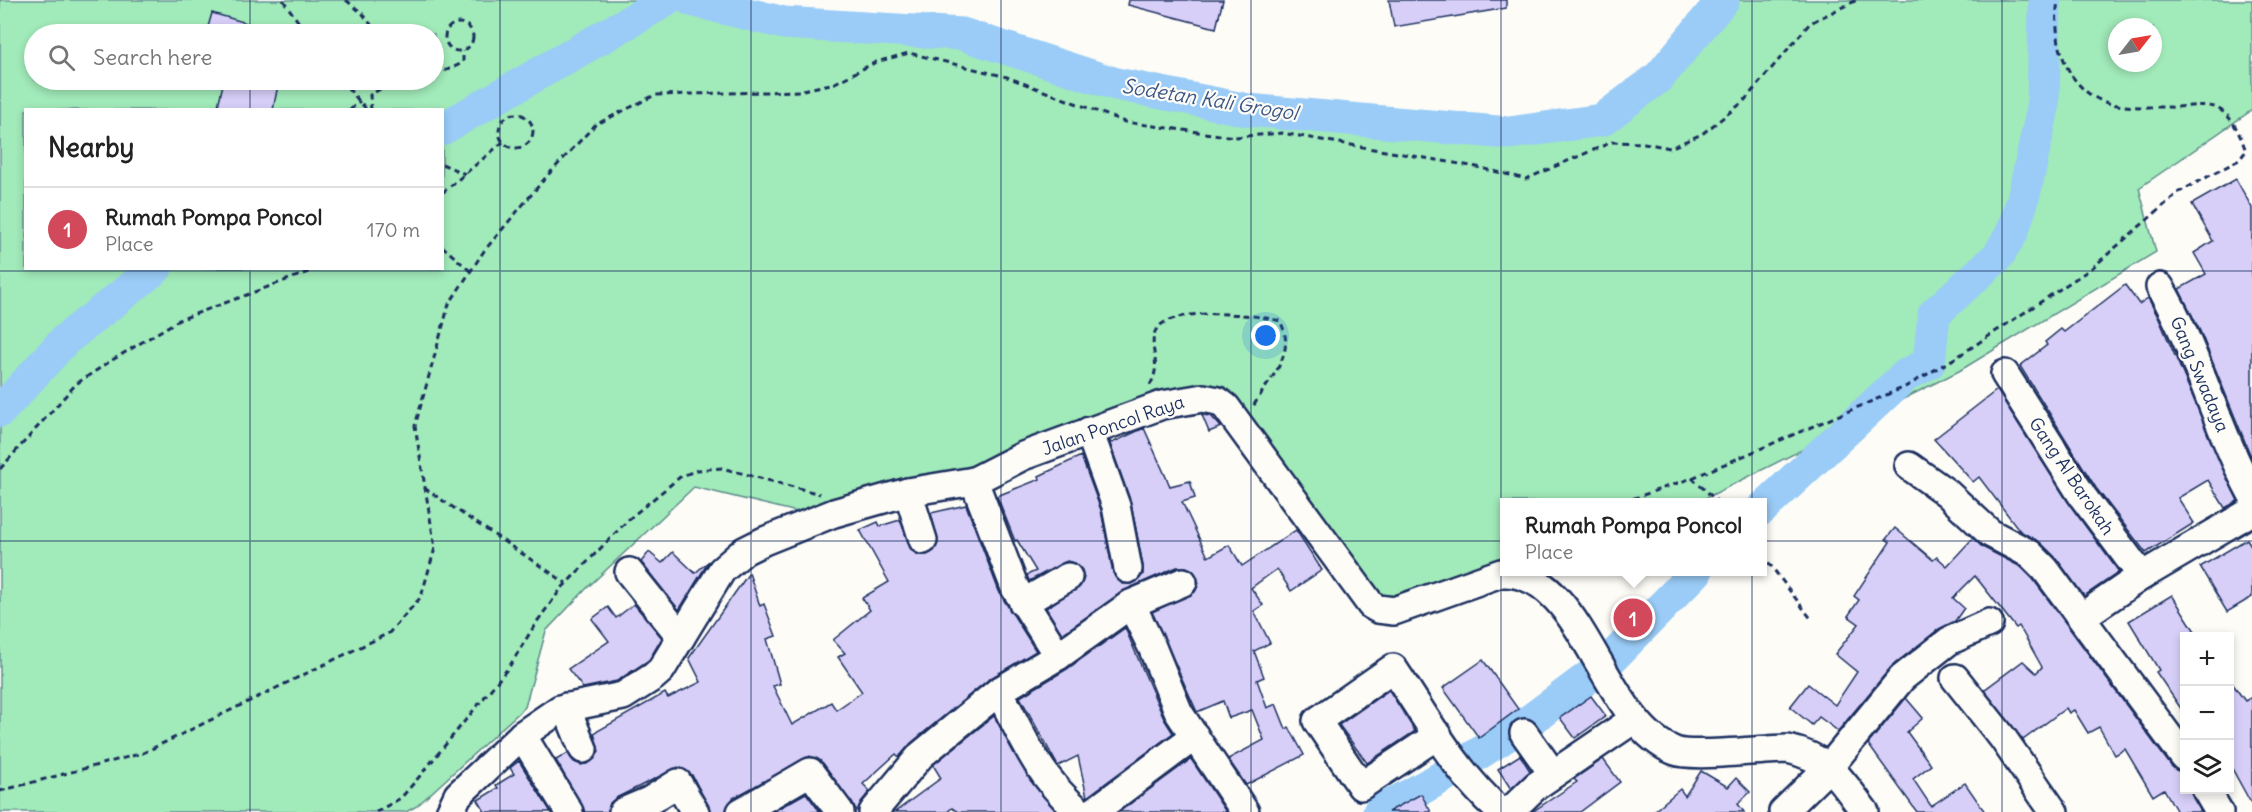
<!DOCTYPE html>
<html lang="en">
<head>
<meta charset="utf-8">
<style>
	:root { --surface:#fff; --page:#f6f6f6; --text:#222; --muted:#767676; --line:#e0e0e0; --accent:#d1495b }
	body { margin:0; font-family:Delius,sans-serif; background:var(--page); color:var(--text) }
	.controls { position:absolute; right:18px; bottom:18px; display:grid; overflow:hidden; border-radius:0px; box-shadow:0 3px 9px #0003 }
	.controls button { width:54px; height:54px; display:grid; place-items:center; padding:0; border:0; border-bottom:2px solid var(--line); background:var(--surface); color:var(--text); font:30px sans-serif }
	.compass { position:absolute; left:2108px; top:18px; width:54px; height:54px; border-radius:50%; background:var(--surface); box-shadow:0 3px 9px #0003; rotate:59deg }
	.you { position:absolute; left:1266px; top:336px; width:21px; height:21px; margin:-15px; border:4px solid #fff; border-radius:50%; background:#1a73e8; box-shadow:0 0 0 9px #1a73e833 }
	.badge { display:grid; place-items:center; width:39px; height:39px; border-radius:50%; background:var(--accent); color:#fff; font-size:20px; font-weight:700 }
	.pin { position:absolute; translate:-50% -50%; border:3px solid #fff; box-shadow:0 2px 6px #0006 }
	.popup { position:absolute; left:1500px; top:498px; width:267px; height:78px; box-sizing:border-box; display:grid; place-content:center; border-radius:0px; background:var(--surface); filter:drop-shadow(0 2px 4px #0005); font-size:20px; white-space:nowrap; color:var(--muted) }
	.popup b { font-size:22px; color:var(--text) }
	.popup::after { content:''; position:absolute; left:50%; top:100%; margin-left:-12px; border:12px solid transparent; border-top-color:var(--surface) }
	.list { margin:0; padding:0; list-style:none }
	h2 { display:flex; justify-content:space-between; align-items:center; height:78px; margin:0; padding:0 24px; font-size:26px }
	h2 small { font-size:20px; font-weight:400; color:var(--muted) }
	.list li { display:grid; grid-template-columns:39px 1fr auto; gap:18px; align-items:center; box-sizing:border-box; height:84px; padding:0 24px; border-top:2px solid var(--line) }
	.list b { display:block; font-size:22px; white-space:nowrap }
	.list p { margin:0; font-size:20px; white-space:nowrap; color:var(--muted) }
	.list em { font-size:20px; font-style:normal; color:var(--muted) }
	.icon { flex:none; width:33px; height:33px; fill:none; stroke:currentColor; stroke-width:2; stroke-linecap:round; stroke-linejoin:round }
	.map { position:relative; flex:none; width:2252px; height:812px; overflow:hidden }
	.search { position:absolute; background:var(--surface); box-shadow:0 3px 9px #0003; left:24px; top:24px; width:420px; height:66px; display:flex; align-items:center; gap:15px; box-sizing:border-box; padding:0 21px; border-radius:33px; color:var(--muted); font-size:22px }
	.panel { position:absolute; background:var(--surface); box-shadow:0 3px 9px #0003; left:24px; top:108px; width:420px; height:162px; border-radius:0px }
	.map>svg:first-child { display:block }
</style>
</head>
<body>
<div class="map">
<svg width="2252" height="812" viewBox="0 0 2252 812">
	<rect width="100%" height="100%" fill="#fdfcf7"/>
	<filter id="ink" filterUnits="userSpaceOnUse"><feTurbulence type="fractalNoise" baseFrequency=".0167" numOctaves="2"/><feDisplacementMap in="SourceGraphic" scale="12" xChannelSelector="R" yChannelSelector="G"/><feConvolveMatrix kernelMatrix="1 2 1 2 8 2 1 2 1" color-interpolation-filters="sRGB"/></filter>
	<g filter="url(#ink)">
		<!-- green -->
		<path fill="#a1eab9" stroke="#5e8c8c" stroke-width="1.5" fill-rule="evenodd" d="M0 0H691L784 23 962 34 1116 84 1248 110 1509 133 1603 120 1659 77 1723 0H2252V110L2139 188 2156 252 1959 371 1698 502H1504V569L1418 593 1379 600 1236 402 1188 389 988 471 818 517 694 487 587 588 546 631 525 707 417 806 406 812H0ZM2117 27H2153V63H2117ZM34 34H434V80H34ZM26 110H442V268H26Z"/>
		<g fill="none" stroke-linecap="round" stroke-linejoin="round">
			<!-- river -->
			<g stroke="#9accf7" stroke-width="33">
				<path d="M691 0 784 23 962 34 1116 84 1248 110 1509 133 1602 120 1659 77 1723 0"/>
				<path d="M442 129 667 0"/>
				<path d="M0 411 65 340 156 268"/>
				<path d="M1762 509 1895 385 1906 375 1929 363 1934 314 1998 256 2012 233 2023 199 2043 108 2045 0"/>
				<path d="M1379 812 1444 776 1532 719 1606 664 1696 572"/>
			</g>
		</g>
		<!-- building -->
		<g fill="#d7cff8" stroke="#1b2f5e" stroke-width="1.5">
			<path d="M1129 0H1223L1216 28 1128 5Z"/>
			<path d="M1389 0H1506V8L1394 27Z"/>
			<path d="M212 13 271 30 270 34H206Z"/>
			<path d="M224 80H279L273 110H217Z"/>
			<path d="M2236 179 2252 208V459L2200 331 2179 289 2206 274 2194 253 2213 241 2192 204Z"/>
			<path d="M2125 285 2139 304 2148 298 2159 319 2238 501 2225 508 2208 480 2178 498 2194 523 2146 553 2096 488 2020 366 2047 345 2045 342 2061 329 2064 332Z"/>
			<path d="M1997 390 2070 505 2119 572 2084 596 2056 558 2041 543 2020 531 1979 477 1973 482 1934 439Z"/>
			<path d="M1202 415 1211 416 1221 427 1209 432Z"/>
			<path d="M1144 428 1170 486 1190 481 1195 498 1182 502 1208 557 1229 545 1242 566 1296 530 1322 570 1291 591 1277 569 1251 588 1263 605 1254 611 1270 643 1254 651 1264 677 1257 680 1267 708 1276 704 1286 729 1289 727 1304 755 1246 785 1228 759 1264 740 1252 710 1229 718 1223 701 1197 712 1152 612 1195 592 1199 583 1193 570 1186 567H1177L1125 590 1062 634 1046 608 1081 585 1084 578 1082 570 1075 563 1067 561 1029 581 1027 575 1036 571 1017 540 1015 541 997 496 1040 479 1039 476 1081 456 1101 510 1113 573 1122 584H1132L1143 575V566L1131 503 1109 441 1112 443Z"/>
			<path d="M966 505 1000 594 1036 651 989 679 911 743 899 757 896 754 863 784 870 791 861 802 858 812 823 763 810 756 733 798 725 812H711L692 775 678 767 616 798 610 803 608 812H585L556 760 568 753 574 762 581 765 589 763 599 751 594 733 665 693 668 698 701 682 689 658 749 573 760 606 764 604 776 636 767 639 780 684 773 686 792 725 831 702 836 710 862 692 838 657 845 653 833 640 870 610 862 598 889 582 860 530 878 522 880 526 900 520 912 551 919 555H927L934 551 938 543 931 513Z"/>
			<path d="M1895 528 1933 560 1937 557 1947 566 1973 538 1982 547 2021 567 2033 579 2171 766 2184 773V789H2190L2201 812H2177L2164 789 2153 796 2125 749 2115 755 2099 727 2088 733 2074 710 2069 713 2066 708 2023 740 1984 690 2023 661 2036 673 2042 667 2019 626 2016 628 1975 576 1953 598 1964 608 1955 621 1939 629 1892 666 1838 731 1819 717 1812 725 1790 707 1808 684 1835 705 1857 672 1835 654 1859 624 1848 616 1859 600 1854 596 1890 542 1886 539Z"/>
			<path d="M2247 539 2252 547V597L2227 612 2200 567Z"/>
			<path d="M649 552 662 563 673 552 695 573 709 561 679 610 641 562Z"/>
			<path d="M2172 595 2198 636H2184V713L2156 672 2159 670 2129 621Z"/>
			<path d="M1642 600 1653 615 1623 636 1613 620Z"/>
			<path d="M634 604 662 638 649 660 617 681 583 688 568 669 609 641 592 619 608 607 616 618Z"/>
			<path d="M1125 628 1164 719 1173 733 1087 797 1078 756 1058 766 1020 697 1067 669Z"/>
			<path d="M1483 660 1518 709 1479 738 1443 688Z"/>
			<path d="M2229 679 2245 701 2252 697V805L2229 763Z"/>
			<path d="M1389 690 1415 731 1367 763 1339 725Z"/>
			<path d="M1591 696 1606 716 1575 738 1560 718Z"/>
			<path d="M1906 698 1923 718 1907 732 1931 765 1913 779 1931 806 1965 783 1985 812H1917L1868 744Z"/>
			<path d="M994 716 1030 780 1057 812H958L952 808 947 812H895L941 778 933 765Z"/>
			<path d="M1520 755 1530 771 1511 789 1498 769Z"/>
			<path d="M1191 759 1226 812H1119Z"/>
			<path d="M1603 759 1620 782 1580 812H1532L1577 782 1574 779Z"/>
			<path d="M519 761 551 812H485L478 800 498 788 496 785 514 774 510 768Z"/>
			<path d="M1701 771 1728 787 1736 778 1750 792 1738 804 1744 812H1653L1680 789 1685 796Z"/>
			<path d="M806 793 820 812H772Z"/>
			<path d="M1421 794 1431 812H1388Z"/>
		</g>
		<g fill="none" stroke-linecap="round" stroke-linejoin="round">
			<!-- minor casing -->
			<g stroke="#1b2f5e" stroke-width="32">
				<g id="minor">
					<path d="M2160 287C2198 352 2216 428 2252 494"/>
					<path d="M2005 374 2083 497 2142 576"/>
					<path d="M1089 431 1116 506 1128 569"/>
					<path d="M1909 466 1947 493 1990 533 2030 554 2045 569 2184 757"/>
					<path d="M974 481 1015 588 1058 656"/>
					<path d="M908 492 923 540"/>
					<path d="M629 572 681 637"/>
					<path d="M1023 603 1068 577"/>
					<path d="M1131 604 1152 647 1179 713 1245 812"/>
					<path d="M2083 616 2140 577 2252 511"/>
					<path d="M1955 678 2002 737 2054 812"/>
					<path d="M999 691C1022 737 1040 779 1080 812"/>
					<path d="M566 707 583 749"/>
					<path d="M1524 733 1553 774"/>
					<path d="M522 735 569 812"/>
					<path d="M1438 735 1361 786 1317 721 1393 668C1426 717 1456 773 1501 812"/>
					<path d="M2206 790 2219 812"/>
					<path d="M450 812 458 795 522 735 560 709 623 696 653 677 661 670 722 570 744 551 764 541 834 513 908 492 974 481 1023 456 1162 405 1203 398 1218 401 1226 407 1371 605 1378 609 1394 611 1501 573C1583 568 1602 723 1675 751 1693 758 1764 749 1788 749 1831 759 1840 779 1865 812"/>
					<path d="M623 812 649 801 678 783 695 812"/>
					<path d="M741 812 810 772 840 812"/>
					<path d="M873 812 921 755 999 691 1058 656 1131 604 1183 582"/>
					<path d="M1093 812 1195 736"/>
					<path d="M1509 812 1536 786 1633 720"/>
					<path d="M1783 812 1830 766 1902 678 1949 641 1989 623"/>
				</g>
			</g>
			<!-- path -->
			<g stroke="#1b2f5e" stroke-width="3" stroke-dasharray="6 4.5" stroke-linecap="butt">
				<path d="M283 0 307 34"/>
				<path d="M346 0 363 14 378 34"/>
				<circle cx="459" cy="37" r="14"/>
				<path d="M434 72 447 70 463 63V51"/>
				<path d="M341 80 367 110"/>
				<path d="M350 110 360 101"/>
				<path d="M371 110 370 95 395 80"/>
				<circle cx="516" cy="131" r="17"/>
				<path d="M442 164 465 174"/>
				<path d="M442 193 503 142"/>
				<path d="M442 246 470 271"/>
				<path d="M1150 385C1162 364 1150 353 1154 335 1160 304 1257 314 1280 321 1298 355 1268 379 1253 407"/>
				<path d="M0 469 76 384 109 362 179 320 319 268"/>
				<path d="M1692 478 1718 502"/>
				<path d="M424 488 566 583"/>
				<path d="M1623 502 1692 478 1905 387 1957 357 2092 268 2179 192 2239 160 2246 151C2240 135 2232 113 2214 107 2200 103 2183 108 2168 107 2149 107 2127 108 2108 103 2065 90 2052 40 2058 0"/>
				<path d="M1762 554 1812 620"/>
				<path d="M0 791 143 753 389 633 421 597 435 548 415 426 449 304 484 251 547 176 595 125 655 95 799 91 835 83 876 62 909 53 1007 77 1125 122 1234 137 1282 133 1477 167 1526 179 1612 142 1644 143 1670 148 1702 134 1743 102 1810 23 1857 0"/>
				<path d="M376 812 401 798 419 777 509 667 536 623 561 589 629 519 680 477 697 470 722 468 820 494"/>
			</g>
			<!-- minor -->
			<use href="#minor" stroke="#fdfcf7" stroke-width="27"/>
		</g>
	</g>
	<!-- grid -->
	<path fill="none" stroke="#1b2f5e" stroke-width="1.5" stroke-opacity="0.55" d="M250 0V34M500 0V812M751 0V812M1001 0V812M1251 0V812M1501 0V812M1752 0V812M2002 0V812M250 80V110M250 268V812M0 271H2252M0 541H2252"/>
	<g text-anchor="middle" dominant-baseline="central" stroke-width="4.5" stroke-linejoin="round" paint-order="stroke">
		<!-- street labels -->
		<g font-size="18" fill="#1b2f5e" stroke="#fdfcf7">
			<text transform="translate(2200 374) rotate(67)">Gang Swadaya</text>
			<text transform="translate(1113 425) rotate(-19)">Jalan Poncol Raya</text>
			<text transform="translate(2072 476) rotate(56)">Gang Al Barokah</text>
		</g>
		<!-- water labels -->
		<g font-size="20" font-style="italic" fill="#3b5684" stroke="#fdfcf7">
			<text transform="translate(1210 99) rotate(9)">Sodetan Kali Grogol</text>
		</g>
	</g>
</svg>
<div class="controls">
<button>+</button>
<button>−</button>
<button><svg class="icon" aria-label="layers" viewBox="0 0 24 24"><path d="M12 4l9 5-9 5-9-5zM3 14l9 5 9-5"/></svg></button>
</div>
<svg class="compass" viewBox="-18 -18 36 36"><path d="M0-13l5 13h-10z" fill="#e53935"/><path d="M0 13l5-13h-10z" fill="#767676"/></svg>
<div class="you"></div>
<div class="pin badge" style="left:1633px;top:618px">1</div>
<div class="popup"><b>Rumah Pompa Poncol</b>Place</div>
<div class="search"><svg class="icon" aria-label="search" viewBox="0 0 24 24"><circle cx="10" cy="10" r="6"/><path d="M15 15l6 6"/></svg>Search here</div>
<section class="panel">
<h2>Nearby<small></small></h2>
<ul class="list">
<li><span class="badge">1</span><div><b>Rumah Pompa Poncol</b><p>Place</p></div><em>170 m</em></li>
</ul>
</section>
</div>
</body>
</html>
